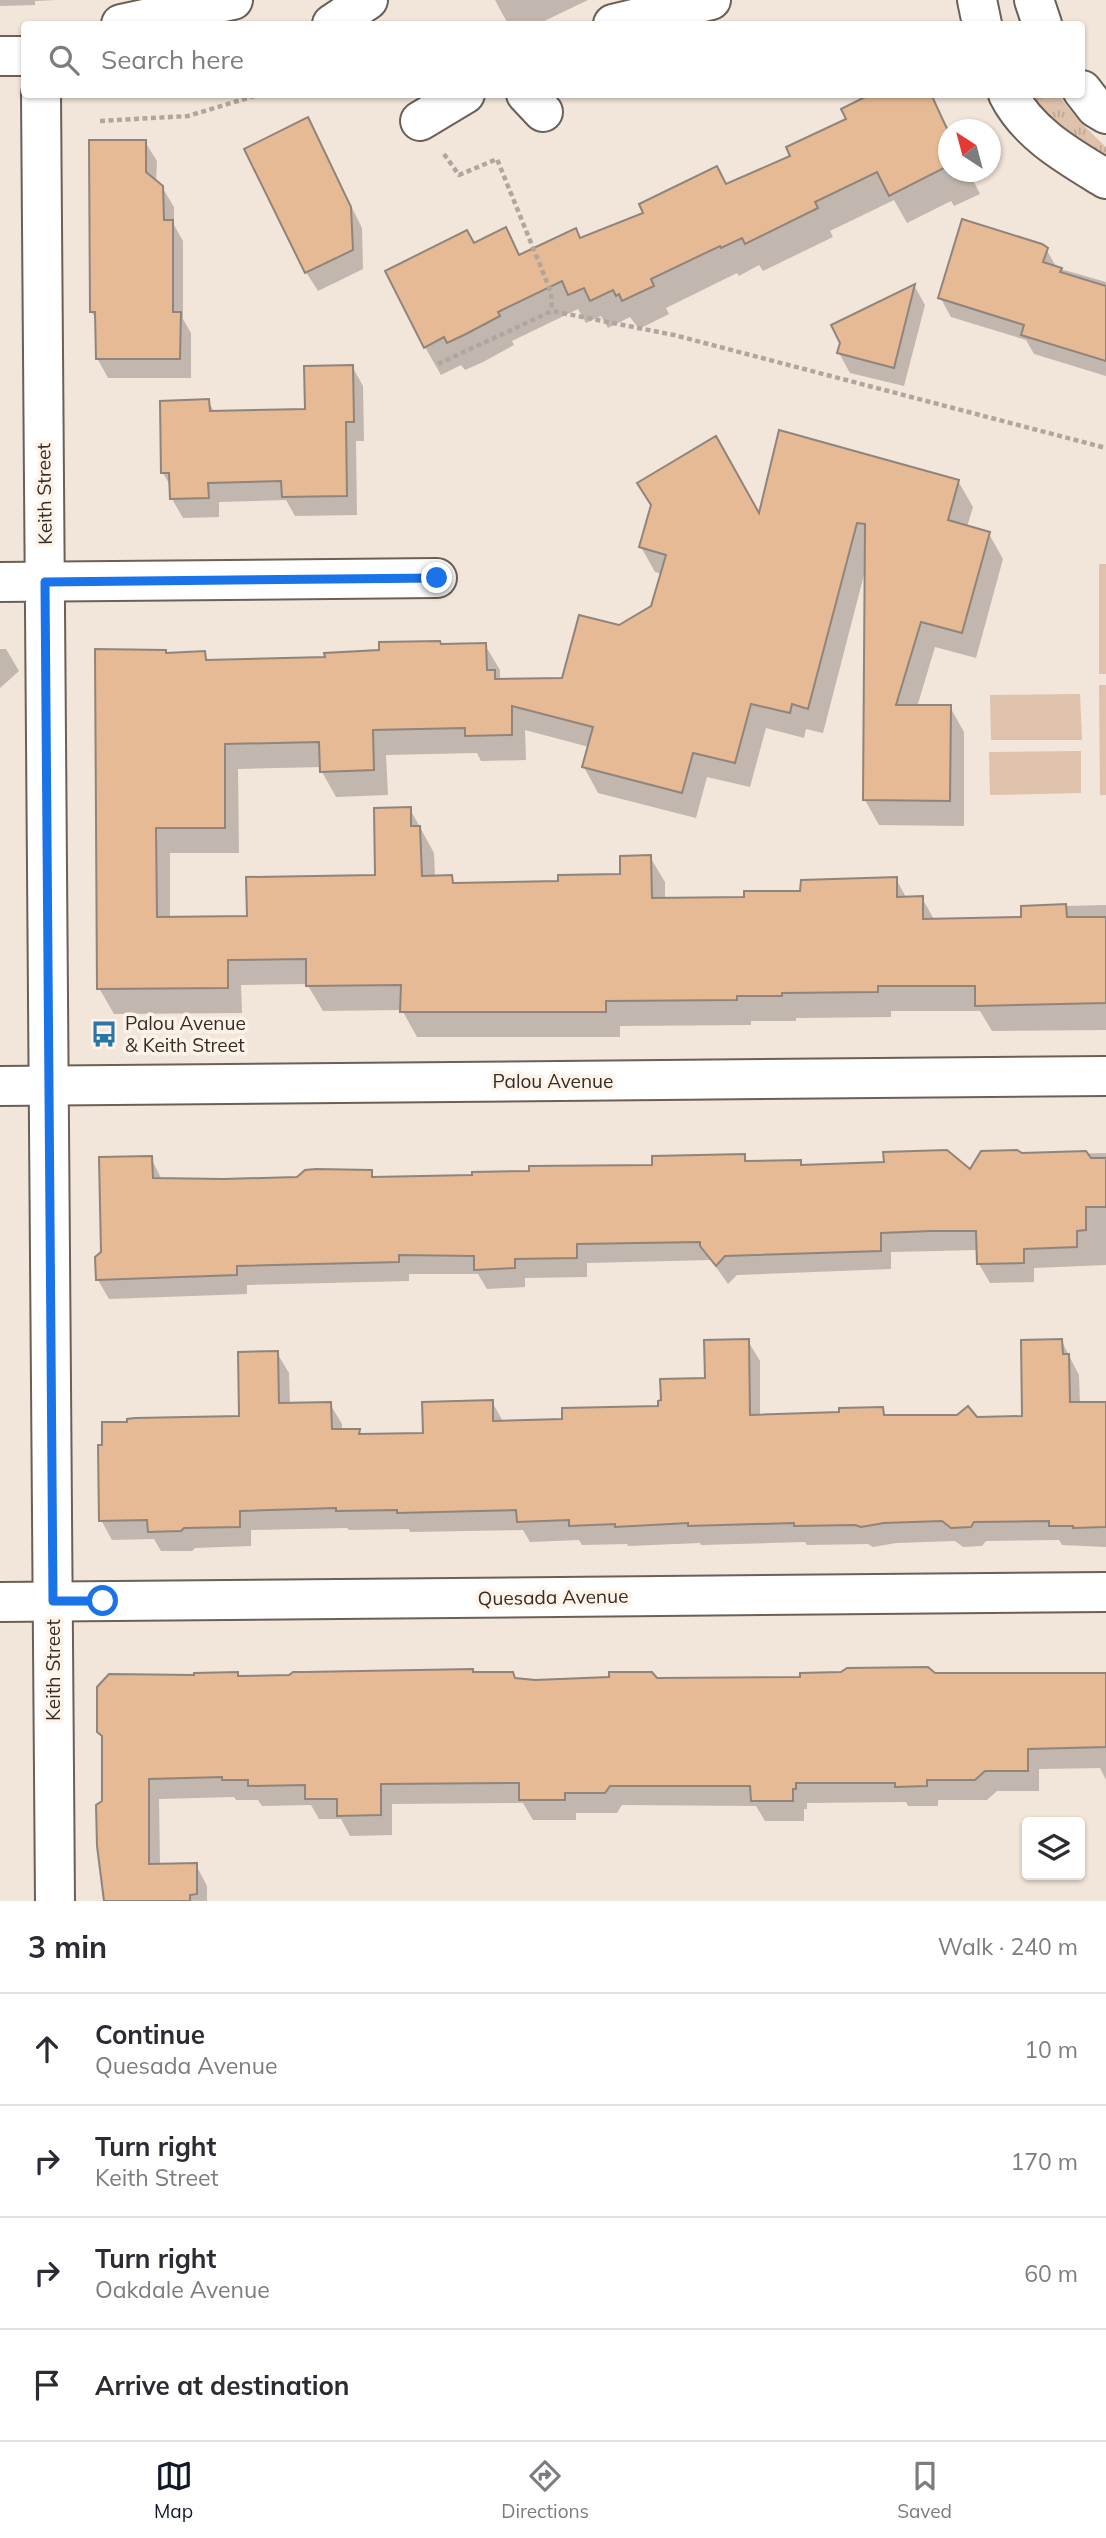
<!DOCTYPE html>
<html lang="en">
<head>
<meta charset="utf-8">
<style>
	:root { --surface:#fff; --page:#f7f7f7; --text:#2b2b33; --muted:#7c7c81; --line:#e1e1e2; --accent:#111827 }
	body { margin:0; font-family:Mulish,sans-serif; background:var(--page); color:var(--text) }
	.controls { position:absolute; right:21px; bottom:21px; display:grid; overflow:hidden; border-radius:7px; box-shadow:0 2px 5px #0004 }
	.controls button { width:63px; height:63px; display:grid; place-items:center; padding:0; border:0; border-bottom:2px solid var(--line); background:var(--surface); color:var(--text); font:35px sans-serif }
	.compass { position:absolute; left:938px; top:119px; width:63px; height:63px; border-radius:50%; background:var(--surface); box-shadow:0 2px 5px #0004; rotate:324deg }
	.stop { position:absolute; width:21px; height:21px; margin:-16px; border:5px solid #1a73e8; border-radius:50%; background:#fff }
	.stop.end { background:#1a73e8; border-color:#fff; box-shadow:0 2px 7px #0008 }
	.list { margin:0; padding:0; list-style:none }
	h2 { display:flex; justify-content:space-between; align-items:center; height:91px; margin:0; padding:0 28px; font-size:30px }
	h2 small { font-size:23px; font-weight:400; color:var(--muted) }
	.list li { display:grid; grid-template-columns:46px 1fr auto; gap:21px; align-items:center; box-sizing:border-box; height:112px; padding:0 28px; border-top:2px solid var(--line) }
	.list b { display:block; font-size:26px; white-space:nowrap }
	.list p { margin:0; font-size:23px; white-space:nowrap; color:var(--muted) }
	.list em { font-size:23px; font-style:normal; color:var(--muted) }
	.icon { flex:none; width:38px; height:38px; fill:none; stroke:currentColor; stroke-width:2; stroke-linecap:round; stroke-linejoin:round }
	.map { position:relative; flex:none; width:1106px; height:1901px; overflow:hidden }
	.search { position:absolute; background:var(--surface); box-shadow:0 2px 5px #0004; left:21px; right:21px; top:21px; height:77px; display:flex; align-items:center; gap:18px; box-sizing:border-box; padding:0 24px; border-radius:7px; color:var(--muted); font-size:26px }
	.sheet { height:539px; background:var(--surface) }
	nav { display:flex; justify-content:space-around; align-items:center; box-sizing:border-box; height:98px; border-top:2px solid var(--line); background:var(--surface); font-size:19px; color:var(--muted) }
	nav a { display:grid; justify-items:center; gap:4px }
	nav .on { color:var(--accent) }
	.map>svg:first-child { display:block }
</style>
</head>
<body>
<div class="map">
<svg width="1106" height="1901" viewBox="0 0 1106 1901">
	<defs>
		<pattern id="grass-tufts" width="24" height="20" patternUnits="userSpaceOnUse" patternTransform="scale(1.75)"><rect width="24" height="20" fill="#dec2ac"/><path d="M3 7l-1-3M5 7V3M7 7l1-3M15 17l-1-3M17 17v-4M19 17l1-3" fill="none" stroke="#bfa794"/></pattern>
	</defs>
	<rect width="100%" height="100%" fill="#f2e5da"/>
	<!-- grass -->
	<path fill="url(#grass-tufts)" d="M1016 95H1058L1082 124 1106 147V169Z"/>
	<!-- pitch -->
	<g fill="#dec2ac">
		<rect x="1099" y="564" width="7" height="110"/>
		<path d="M1099 685H1106V795H1100Z"/>
		<path d="M1080 694 1082 740H991L990 695Z"/>
		<path d="M1081 751V793L990 795 989 752Z"/>
	</g>
	<!-- shadow -->
	<g fill="#0003">
		<path d="M0 0H57L35 1V5L0 6Z"/>
		<path d="M495 0H588L538 24H508Z"/>
		<path d="M930 94 949 130 948 172H969L980 194 954 206 951 201 907 223 894 200 830 231 833 237 763 271 759 265 739 276 737 273 666 308 669 314 639 329 630 317 608 328 601 316 586 323 578 309 512 341 514 345 483 362 465 370 461 365 441 375 425 347 474 245 505 229 520 256 581 240 726 185Z"/>
		<path d="M308 119 362 228 363 269 318 291 306 272Z"/>
		<path d="M145 142 157 161 156 182 162 187 174 207V225L183 241V319L191 333V378H108L97 358V321L91 311Z"/>
		<path d="M1046 249 1057 268 1106 282V376L1034 354 1026 340 951 317 940 297Z"/>
		<path d="M915 287 925 305 904 386 850 373 839 353 841 343 833 326Z"/>
		<path d="M352 366 363 386 364 441H356L357 515 295 516 286 500 219 502V517L183 518 172 499 171 487 163 473 208 401 215 413 307 411Z"/>
		<path d="M958 481 973 507 967 527 989 534 1003 559 976 658 935 647 917 707H950L964 732V826L879 825 865 800V571L823 733 806 729 804 738 766 728 750 787 707 777 696 818 598 793 584 767 589 747 525 730 526 760 481 761 477 753 386 755 388 795 336 797 322 772V767L238 769 239 853H170V919L249 917 377 876 410 809 434 853 435 877H451L456 885 560 883 622 876 650 857 665 882V900L745 899 896 879 907 899 922 898 935 921 1023 919V907L1106 905V1030L992 1031 980 1011H891V1017L796 1018V1021H751V1025L620 1026V1037H417L402 1010 323 1011 307 984 241 985 242 1013 114 1014 99 988 167 655 204 653 209 661 326 659 441 646 485 645 500 670V681L563 680 619 627 653 607 662 574 655 572 641 547 759 517Z"/>
		<path d="M0 649H6L19 671 0 688Z"/>
		<path d="M1106 1153V1265L1034 1268V1282L990 1283 979 1264 978 1250 891 1252V1269L737 1275 728 1284 711 1260 587 1263V1277L525 1278V1287L487 1289 478 1274H409V1281L247 1285V1294L109 1299 98 1280 103 1253 151 1158 162 1180 298 1178 371 1172 375 1179 474 1176 654 1167 744 1155 748 1163 800 1162 803 1166 970 1172 1022 1155Z"/>
		<path d="M1061 1340 1079 1375 1080 1404 1106 1403V1547L1062 1545 1059 1540 986 1541 982 1546 963 1547 955 1541 896 1543 873 1547 868 1544 807 1545 805 1542 701 1545 700 1543 628 1546 627 1544 582 1545 579 1540 530 1542 523 1530 410 1532 409 1529 349 1530 347 1528 251 1530V1546L195 1548 192 1551H161L154 1539 112 1540 101 1520 241 1418 277 1353 289 1373 290 1405 330 1404 342 1424V1431L359 1430 362 1436 424 1434 492 1402 504 1423 564 1421 660 1408 707 1379 748 1341 760 1361V1417L841 1414 882 1409 887 1417H1024Z"/>
		<path d="M473 1673 535 1682 1026 1673 1028 1676 1106 1674V1780L1100 1768 1039 1769V1791H997L987 1800H938V1806H908L906 1802 807 1803V1809H804V1821H765L756 1806 622 1805 617 1813H576V1820H533L523 1803 392 1804V1835L350 1836 341 1819H319L311 1805 262 1806 258 1800H236L234 1797 159 1799 160 1866 196 1865 207 1886V1901H106L104 1740 99 1731 239 1678Z"/>
	</g>
	<!-- building -->
	<g fill="#e6ba94" stroke="#90847b" stroke-width="2">
		<path d="M871 94H931L948 131V166L889 196 877 172 815 202 818 208 745 244 742 238 721 248 720 246 651 279 654 286 622 301 619 294 616 296 613 290 590 301 584 288 568 295 562 281 498 312 500 316 466 334 447 343 444 337 424 348 385 271 467 230 474 243 506 227 519 255 576 228 580 238 643 213 639 204 717 166 726 184 790 156 786 147 846 119 841 109Z"/>
		<path d="M308 117 351 207 353 250 305 273 244 149Z"/>
		<path d="M89 140H146V172L163 186 164 220H173V312H181L180 359H96L95 312H90Z"/>
		<path d="M962 219 1042 244 1048 248 1043 262 1062 268 1060 272 1106 286V361L1021 335 1024 325 938 298Z"/>
		<path d="M915 284 894 368 837 353 840 343 831 325Z"/>
		<path d="M353 365 354 422H346L347 496 282 497 281 481 208 483 209 498 170 499 169 473H161L160 401 209 399 210 411 305 409 304 366Z"/>
		<path d="M779 430 959 480 948 520 990 532 962 633 921 622 896 705H951L950 801 863 800 865 524 857 523 808 709 792 704 790 713 751 704 735 763 693 753 682 793 582 767 593 727 512 706V735L465 736V728L373 730 374 770 320 772 319 742 225 744V828H156L157 917 247 916 246 877 375 875 374 808 411 807V826H420L422 876 452 875 453 883 558 881V875L620 874V856L651 855 652 898 744 897V891H800L801 880 897 877V897L923 896V919L1021 917V906L1066 904 1067 917H1106V1003L975 1006V986H878V992L782 993V996H737V1000L606 1001V1012H400L401 985 306 986V959L228 960V988L97 989 95 649 166 650V653L205 651 206 660 325 657 324 653 379 650V642L440 641 441 644 486 643 487 670H495V679L562 678 579 615 619 625 651 606 666 555 639 547 651 505 637 483 716 436 759 513Z"/>
		<path d="M947 1150 970 1169 981 1151 1017 1150 1022 1153 1086 1151 1091 1158H1106V1207H1086V1230L1077 1231V1247L1024 1249V1263L977 1264 976 1231H931L881 1233V1251L725 1256 716 1266 700 1246V1242L577 1244V1258L515 1259V1268L474 1270V1256L399 1255V1262L237 1266V1275L96 1280 95 1257 101 1252 99 1157 152 1156 153 1178 224 1179 297 1177 305 1170 316 1169 372 1170V1177L472 1175V1172L529 1171V1166L652 1165V1156L745 1154V1161L801 1160V1165L884 1162 883 1152Z"/>
		<path d="M749 1339 750 1415 839 1412V1408L883 1407 884 1415H957L968 1406 977 1417 1022 1416 1021 1340 1062 1339 1063 1354H1069L1070 1402H1106V1527L1073 1528V1526H1049V1521L974 1522 971 1527 951 1528 942 1521 884 1523 861 1527 855 1525 794 1526V1523L688 1526V1523L615 1527V1524L569 1526V1520L517 1522 516 1510 397 1513V1510L336 1511V1508L240 1511V1527L184 1528 181 1531 148 1532 147 1520 99 1521 98 1445H102V1422H127V1419L135 1418 239 1416 238 1352 278 1351 279 1403 331 1402 332 1429H360L359 1434 423 1433 422 1402 493 1400V1421L562 1419V1408L658 1406V1401L661 1400 660 1379 705 1378 704 1340Z"/>
		<path d="M928 1667 935 1673H1106V1747L1028 1749V1771H985L975 1780H927V1786L895 1787V1783H796V1789H793V1801H751L750 1786H610L605 1793H565V1800H519V1783L381 1784V1815L337 1816V1799H305V1785L248 1786V1780H222V1777L149 1779V1864L197 1863V1894L190 1895V1901H104L97 1846 96 1805 102 1801V1736L97 1732V1687L109 1674 194 1675V1673L238 1672V1676L289 1675 293 1672H305L473 1669V1672H513L515 1678 535 1680 609 1677V1672H652L657 1678 800 1677V1673L841 1672 847 1668Z"/>
	</g>
	<g fill="none" stroke-linecap="round" stroke-linejoin="round">
		<!-- minor casing -->
		<g stroke="#6b6057" stroke-width="42">
			<g id="minor">
				<path d="M977 0 982 24"/>
				<path d="M1034 0 1042 24"/>
				<path d="M121 24 233 0"/>
				<path d="M332 24 368 0"/>
				<path d="M613 24 711 0"/>
				<path d="M0 56H24"/>
				<path d="M1082 90 1096 108 1106 114"/>
				<path d="M41 94 55 1901"/>
				<path d="M526 94 543 112"/>
				<path d="M1008 94C1028 134 1070 157 1106 179"/>
				<path d="M420 121 465 94"/>
				<path d="M0 582 437 578"/>
				<path d="M0 1086 1106 1076"/>
				<path d="M0 1602 1106 1592"/>
			</g>
		</g>
		<!-- path -->
		<g stroke="#b0a69d" stroke-width="4.5" stroke-dasharray="5 3.5" stroke-linecap="butt">
			<path d="M100 121 188 116 261 94"/>
			<path d="M444 154 459 175 497 159 551 292 552 311"/>
			<path d="M438 364 552 311 674 335 1106 448"/>
		</g>
		<!-- minor -->
		<use href="#minor" stroke="#fff" stroke-width="38"/>
	</g>
	<g fill="none" stroke-linecap="round" stroke-linejoin="round">
		<!-- route -->
		<path stroke="#1a73e8" stroke-width="9" d="M103 1601H53L45 582 437 578"/>
	</g>
	<!-- icons -->
	<defs>
		<g id="bus-bare" transform="scale(2.1)"><path d="M-5-6H5V4H4V6H2V4H-2V6H-4V4H-5ZM-3.5-4V0h7V-4ZM-3.5 1.2v1.5H-2V1.2ZM2 1.2v1.5H3.5V1.2Z" fill="#2876a8" stroke="#fff2e7" stroke-width="2.5" paint-order="stroke"/></g>
	</defs>
	<g fill-rule="evenodd">
		<use href="#bus-bare" x="104" y="1034"/>
	</g>
	<g text-anchor="middle" dominant-baseline="central" stroke-width="7" stroke-linejoin="round" paint-order="stroke">
		<!-- street labels -->
		<g font-size="19" fill="#322d29" stroke="#fff2e7">
			<text transform="translate(44 494) rotate(-91)">Keith Street</text>
			<text x="553" y="1081">Palou Avenue</text>
			<text transform="translate(553 1597) rotate(-1)">Quesada Avenue</text>
			<text transform="translate(53 1670) rotate(-90)">Keith Street</text>
		</g>
		<!-- poi labels -->
		<g font-size="19" fill="#322d29" stroke="#fff2e7" text-anchor="start">
			<text x="125" y="1023">Palou Avenue<tspan x="125" dy="22">&amp; Keith Street</tspan></text>
		</g>
	</g>
</svg>
<div class="controls">
<button><svg class="icon" aria-label="layers" viewBox="0 0 24 24"><path d="M12 4l9 5-9 5-9-5zM3 14l9 5 9-5"/></svg></button>
</div>
<svg class="compass" viewBox="-18 -18 36 36"><path d="M0-13l5 13h-10z" fill="#e53935"/><path d="M0 13l5-13h-10z" fill="#7c7c81"/></svg>
<div class="stop" style="left:103px;top:1601px"></div>
<div class="stop end" style="left:437px;top:578px"></div>
<div class="search"><svg class="icon" aria-label="search" viewBox="0 0 24 24"><circle cx="10" cy="10" r="6"/><path d="M15 15l6 6"/></svg>Search here</div>
</div>
<section class="sheet">
<h2>3 min<small>Walk · 240 m</small></h2>
<ul class="list">
<li><svg class="icon" aria-label="ahead" viewBox="0 0 24 24"><path d="M12 20V5M6 11l6-6 6 6"/></svg><div><b>Continue</b><p>Quesada Avenue</p></div><em>10 m</em></li>
<li><svg class="icon" aria-label="right" viewBox="0 0 24 24"><path d="M7 20v-9h11M14 6l5 5-5 5"/></svg><div><b>Turn right</b><p>Keith Street</p></div><em>170 m</em></li>
<li><svg class="icon" aria-label="right" viewBox="0 0 24 24"><path d="M7 20v-9h11M14 6l5 5-5 5"/></svg><div><b>Turn right</b><p>Oakdale Avenue</p></div><em>60 m</em></li>
<li><svg class="icon" aria-label="arrive" viewBox="0 0 24 24"><path d="M6 21V4h12l-3 4 3 4H6"/></svg><div><b>Arrive at destination</b></div></li>
</ul>
</section>
<nav>
<a class="on"><svg class="icon" aria-label="map" viewBox="0 0 24 24"><path d="M3 6l6-2 6 2 6-2v14l-6 2-6-2-6 2zM9 4v14M15 6v14"/></svg>Map</a>
<a><svg class="icon" aria-label="directions" viewBox="0 0 24 24"><path d="M12 3l9 9-9 9-9-9zM9 14v-3h6M13 9l2 2-2 2"/></svg>Directions</a>
<a><svg class="icon" aria-label="saved" viewBox="0 0 24 24"><path d="M7 4h10v16l-5-4-5 4z"/></svg>Saved</a>
</nav>
</body>
</html>
